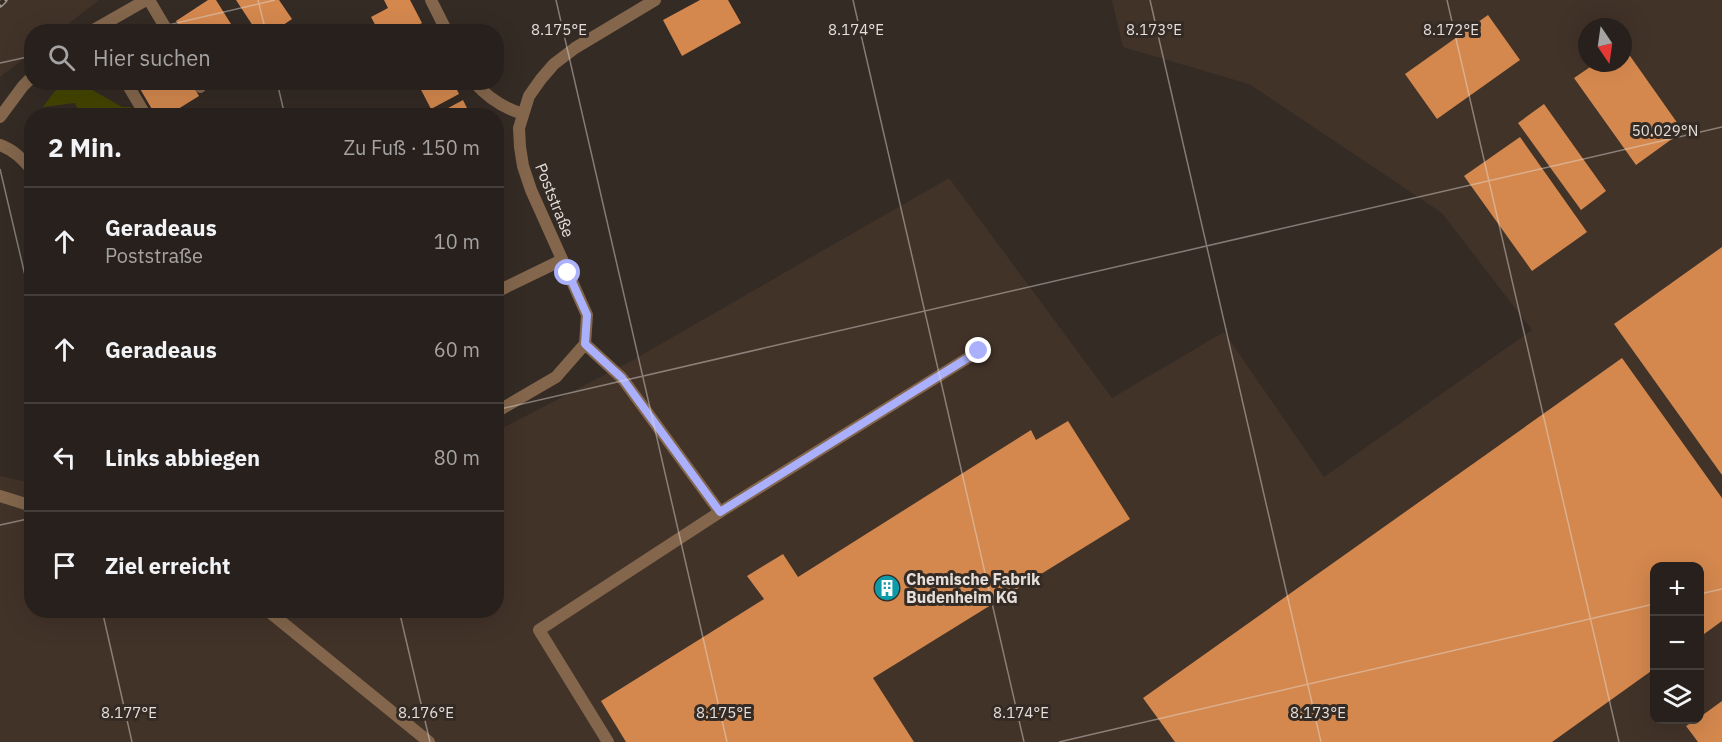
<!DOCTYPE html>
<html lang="de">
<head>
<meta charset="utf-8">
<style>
	:root { --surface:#28201c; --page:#342d29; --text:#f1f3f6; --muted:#a5a3a3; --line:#443e3b }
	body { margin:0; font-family:"IBM Plex Sans",sans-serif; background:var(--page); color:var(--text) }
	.controls { position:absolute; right:18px; bottom:18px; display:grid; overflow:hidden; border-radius:12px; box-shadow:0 6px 24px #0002 }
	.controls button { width:54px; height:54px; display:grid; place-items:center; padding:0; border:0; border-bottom:2px solid var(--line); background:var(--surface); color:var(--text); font:30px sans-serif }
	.compass { position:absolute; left:1578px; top:18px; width:54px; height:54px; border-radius:50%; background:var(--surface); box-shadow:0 6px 24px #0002; rotate:167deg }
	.stop { position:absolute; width:18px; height:18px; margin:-14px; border:4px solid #aab0fb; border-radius:50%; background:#fff }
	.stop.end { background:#aab0fb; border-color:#fff; box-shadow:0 2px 6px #0008 }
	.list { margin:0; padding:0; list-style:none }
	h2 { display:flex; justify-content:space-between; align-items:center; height:78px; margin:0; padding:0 24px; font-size:26px }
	h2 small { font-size:20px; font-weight:400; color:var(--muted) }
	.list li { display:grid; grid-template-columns:39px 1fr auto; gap:18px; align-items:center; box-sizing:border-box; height:108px; padding:0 24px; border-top:2px solid var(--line) }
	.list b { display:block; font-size:22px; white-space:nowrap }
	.list p { margin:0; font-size:20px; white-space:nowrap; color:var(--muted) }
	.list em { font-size:20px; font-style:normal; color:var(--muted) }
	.icon { flex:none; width:33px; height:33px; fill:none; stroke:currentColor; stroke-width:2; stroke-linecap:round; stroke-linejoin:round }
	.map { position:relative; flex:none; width:1722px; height:742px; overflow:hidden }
	.search { position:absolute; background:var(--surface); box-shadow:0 6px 24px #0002; left:24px; top:24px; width:480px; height:66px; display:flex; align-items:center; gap:15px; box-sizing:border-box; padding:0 21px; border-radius:24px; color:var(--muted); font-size:22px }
	.panel { position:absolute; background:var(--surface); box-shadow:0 6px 24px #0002; left:24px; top:108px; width:480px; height:510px; border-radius:24px }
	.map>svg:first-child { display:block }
</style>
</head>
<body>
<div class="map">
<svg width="1722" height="742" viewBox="0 0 1722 742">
	<rect width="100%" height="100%" fill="#352b25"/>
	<!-- built -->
	<g fill="#423329" fill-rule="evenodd">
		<path d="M0 0H99L59 31 32 32 31 53 0 77Z"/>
		<path d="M1112 0H1722V742H0V476L31 483 32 610H496L497 431 633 360 949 178 1112 398 1224 332 1324 477 1532 330 1442 213 1249 84 1123 47ZM1587 27H1623V63H1587ZM1654 566H1700V720H1654Z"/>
	</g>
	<!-- green -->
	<path fill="#454602" d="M67 82 80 83 122 107H131L137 115H80L75 103 43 107 54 92Z"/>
	<!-- building -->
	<g fill="#d4884e">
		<path d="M208 0H216L236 32H183L176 21Z"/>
		<path d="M236 0H279L292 19 273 32H257Z"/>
		<path d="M384 0H410L422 23 406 32H379L371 17 388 8Z"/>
		<path d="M700 0H728L741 23 682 56 663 20Z"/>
		<path d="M1488 15 1520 60 1437 119 1405 74Z"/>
		<path d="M1623 46 1683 131 1636 165 1574 78 1596 63H1623Z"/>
		<path d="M136 82H191L199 96 178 109 182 116H156Z"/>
		<path d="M417 82H453L459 94 431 109Z"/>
		<path d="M463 100 471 116H438L437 114Z"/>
		<path d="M1544 104 1606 191 1581 210 1518 123Z"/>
		<path d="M1520 137 1587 232 1532 271 1464 176Z"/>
		<path d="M1722 247V475L1614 324Z"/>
		<path d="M1622 358 1722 498V621L1700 637V566H1654V669L1552 742H1175L1143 698Z"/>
		<path d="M1068 421 1130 519 873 678 914 742H626L601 701 764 599 747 576 783 554 798 577 1031 430 1036 440Z"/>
		<path d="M1722 701V742H1698L1686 726 1696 720H1700V717Z"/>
	</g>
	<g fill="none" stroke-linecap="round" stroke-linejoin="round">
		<!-- service -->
		<g stroke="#83664c" stroke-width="12">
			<path d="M149 0 168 32"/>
			<path d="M126 82 146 116"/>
			<path d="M197 82 200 87"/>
			<path d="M496 292 562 260"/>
			<path d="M585 344 622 378 720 512 539 630 608 742"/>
			<path d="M0 496 32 506"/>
			<path d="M720 512 979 351"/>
			<path d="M267 610 429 742"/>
		</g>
		<!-- minor -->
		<g stroke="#83664c" stroke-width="12">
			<path d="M431 0 447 32"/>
			<path d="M90 32 146 0"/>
			<path d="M474 82C488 98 503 108 523 114"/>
			<path d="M0 117 23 86 32 77"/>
			<path d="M0 145C14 150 22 159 32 170"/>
			<path d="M496 412 556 377 585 344 587 315 531 190 523 166 520 147 519 128 529 96 541 79 554 64 575 48 655 0"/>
		</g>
		<!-- rail casing -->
		<g stroke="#a29995" stroke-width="7">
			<path id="rail" d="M0 4 4 0"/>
		</g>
		<!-- rail -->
		<use href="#rail" stroke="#352b25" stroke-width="4.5" stroke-dasharray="14" stroke-linecap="butt"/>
	</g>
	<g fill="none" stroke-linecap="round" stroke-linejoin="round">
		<!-- route -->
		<path stroke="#aab0fb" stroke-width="8" d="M568 273 587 315 585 344 622 378 720 512 979 351"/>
	</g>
	<!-- ticks -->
	<path fill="none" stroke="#e5deda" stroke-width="1.5" stroke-opacity="0.45" d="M258 0 266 32M556 0 727 742M853 0 1024 742M1150 0 1321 742M1447 0 1619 742M138 32 275 0M0 63 32 56M277 82 285 116M0 169 32 305M496 410 1722 127M0 525 32 518M1700 594 1722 589M102 610 132 742M399 610 430 742M1059 742 1654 604"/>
	<!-- icons -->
	<defs>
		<g id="building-disc" transform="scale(1.35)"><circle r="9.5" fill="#0f9aa8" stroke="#352b25"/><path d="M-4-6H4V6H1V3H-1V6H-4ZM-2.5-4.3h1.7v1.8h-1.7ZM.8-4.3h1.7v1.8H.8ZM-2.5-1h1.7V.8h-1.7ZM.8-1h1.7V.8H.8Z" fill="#fff"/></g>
	</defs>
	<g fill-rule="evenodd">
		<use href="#building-disc" x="887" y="588"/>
	</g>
	<g text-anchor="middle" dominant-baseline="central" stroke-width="6" stroke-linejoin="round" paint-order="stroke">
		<!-- street labels -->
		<g font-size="16" fill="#e5deda" stroke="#352b25">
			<text transform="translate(555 200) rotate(68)">Poststraße</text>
		</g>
		<!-- poi labels -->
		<g font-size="16" font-weight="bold" fill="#e5deda" stroke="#352b25" text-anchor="start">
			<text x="906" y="579">Chemische Fabrik<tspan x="906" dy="18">Budenheim KG</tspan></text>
		</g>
	</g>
	<g font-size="15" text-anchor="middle" fill="#e5deda" stroke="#352b25" stroke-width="6" stroke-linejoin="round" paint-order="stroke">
		<text x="559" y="35">8.175°E</text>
		<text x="856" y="35">8.174°E</text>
		<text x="1154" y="35">8.173°E</text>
		<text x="1451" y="35">8.172°E</text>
		<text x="1665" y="136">50.029°N</text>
		<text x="129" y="718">8.177°E</text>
		<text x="426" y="718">8.176°E</text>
		<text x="724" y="718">8.175°E</text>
		<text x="1021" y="718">8.174°E</text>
		<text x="1318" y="718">8.173°E</text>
	</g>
</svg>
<div class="controls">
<button>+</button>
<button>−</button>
<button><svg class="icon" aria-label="layers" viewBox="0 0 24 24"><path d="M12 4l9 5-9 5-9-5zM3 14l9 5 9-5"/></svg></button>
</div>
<svg class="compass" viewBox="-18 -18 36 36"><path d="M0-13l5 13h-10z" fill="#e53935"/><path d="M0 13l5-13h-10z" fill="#a5a3a3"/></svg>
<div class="stop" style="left:568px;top:273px"></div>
<div class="stop end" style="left:979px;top:351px"></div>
<div class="search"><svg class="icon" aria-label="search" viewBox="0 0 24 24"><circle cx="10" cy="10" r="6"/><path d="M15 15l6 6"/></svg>Hier suchen</div>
<section class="panel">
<h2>2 Min.<small>Zu Fuß · 150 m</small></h2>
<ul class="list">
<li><svg class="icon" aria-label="ahead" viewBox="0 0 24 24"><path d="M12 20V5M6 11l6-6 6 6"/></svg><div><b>Geradeaus</b><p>Poststraße</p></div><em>10 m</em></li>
<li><svg class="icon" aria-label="ahead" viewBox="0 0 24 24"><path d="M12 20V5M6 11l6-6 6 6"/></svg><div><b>Geradeaus</b></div><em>60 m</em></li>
<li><svg class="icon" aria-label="left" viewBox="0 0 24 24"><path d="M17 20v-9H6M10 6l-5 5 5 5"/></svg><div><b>Links abbiegen</b></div><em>80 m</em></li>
<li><svg class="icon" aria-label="arrive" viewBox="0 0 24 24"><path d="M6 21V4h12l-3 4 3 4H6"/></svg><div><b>Ziel erreicht</b></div></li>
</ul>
</section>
</div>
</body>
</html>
